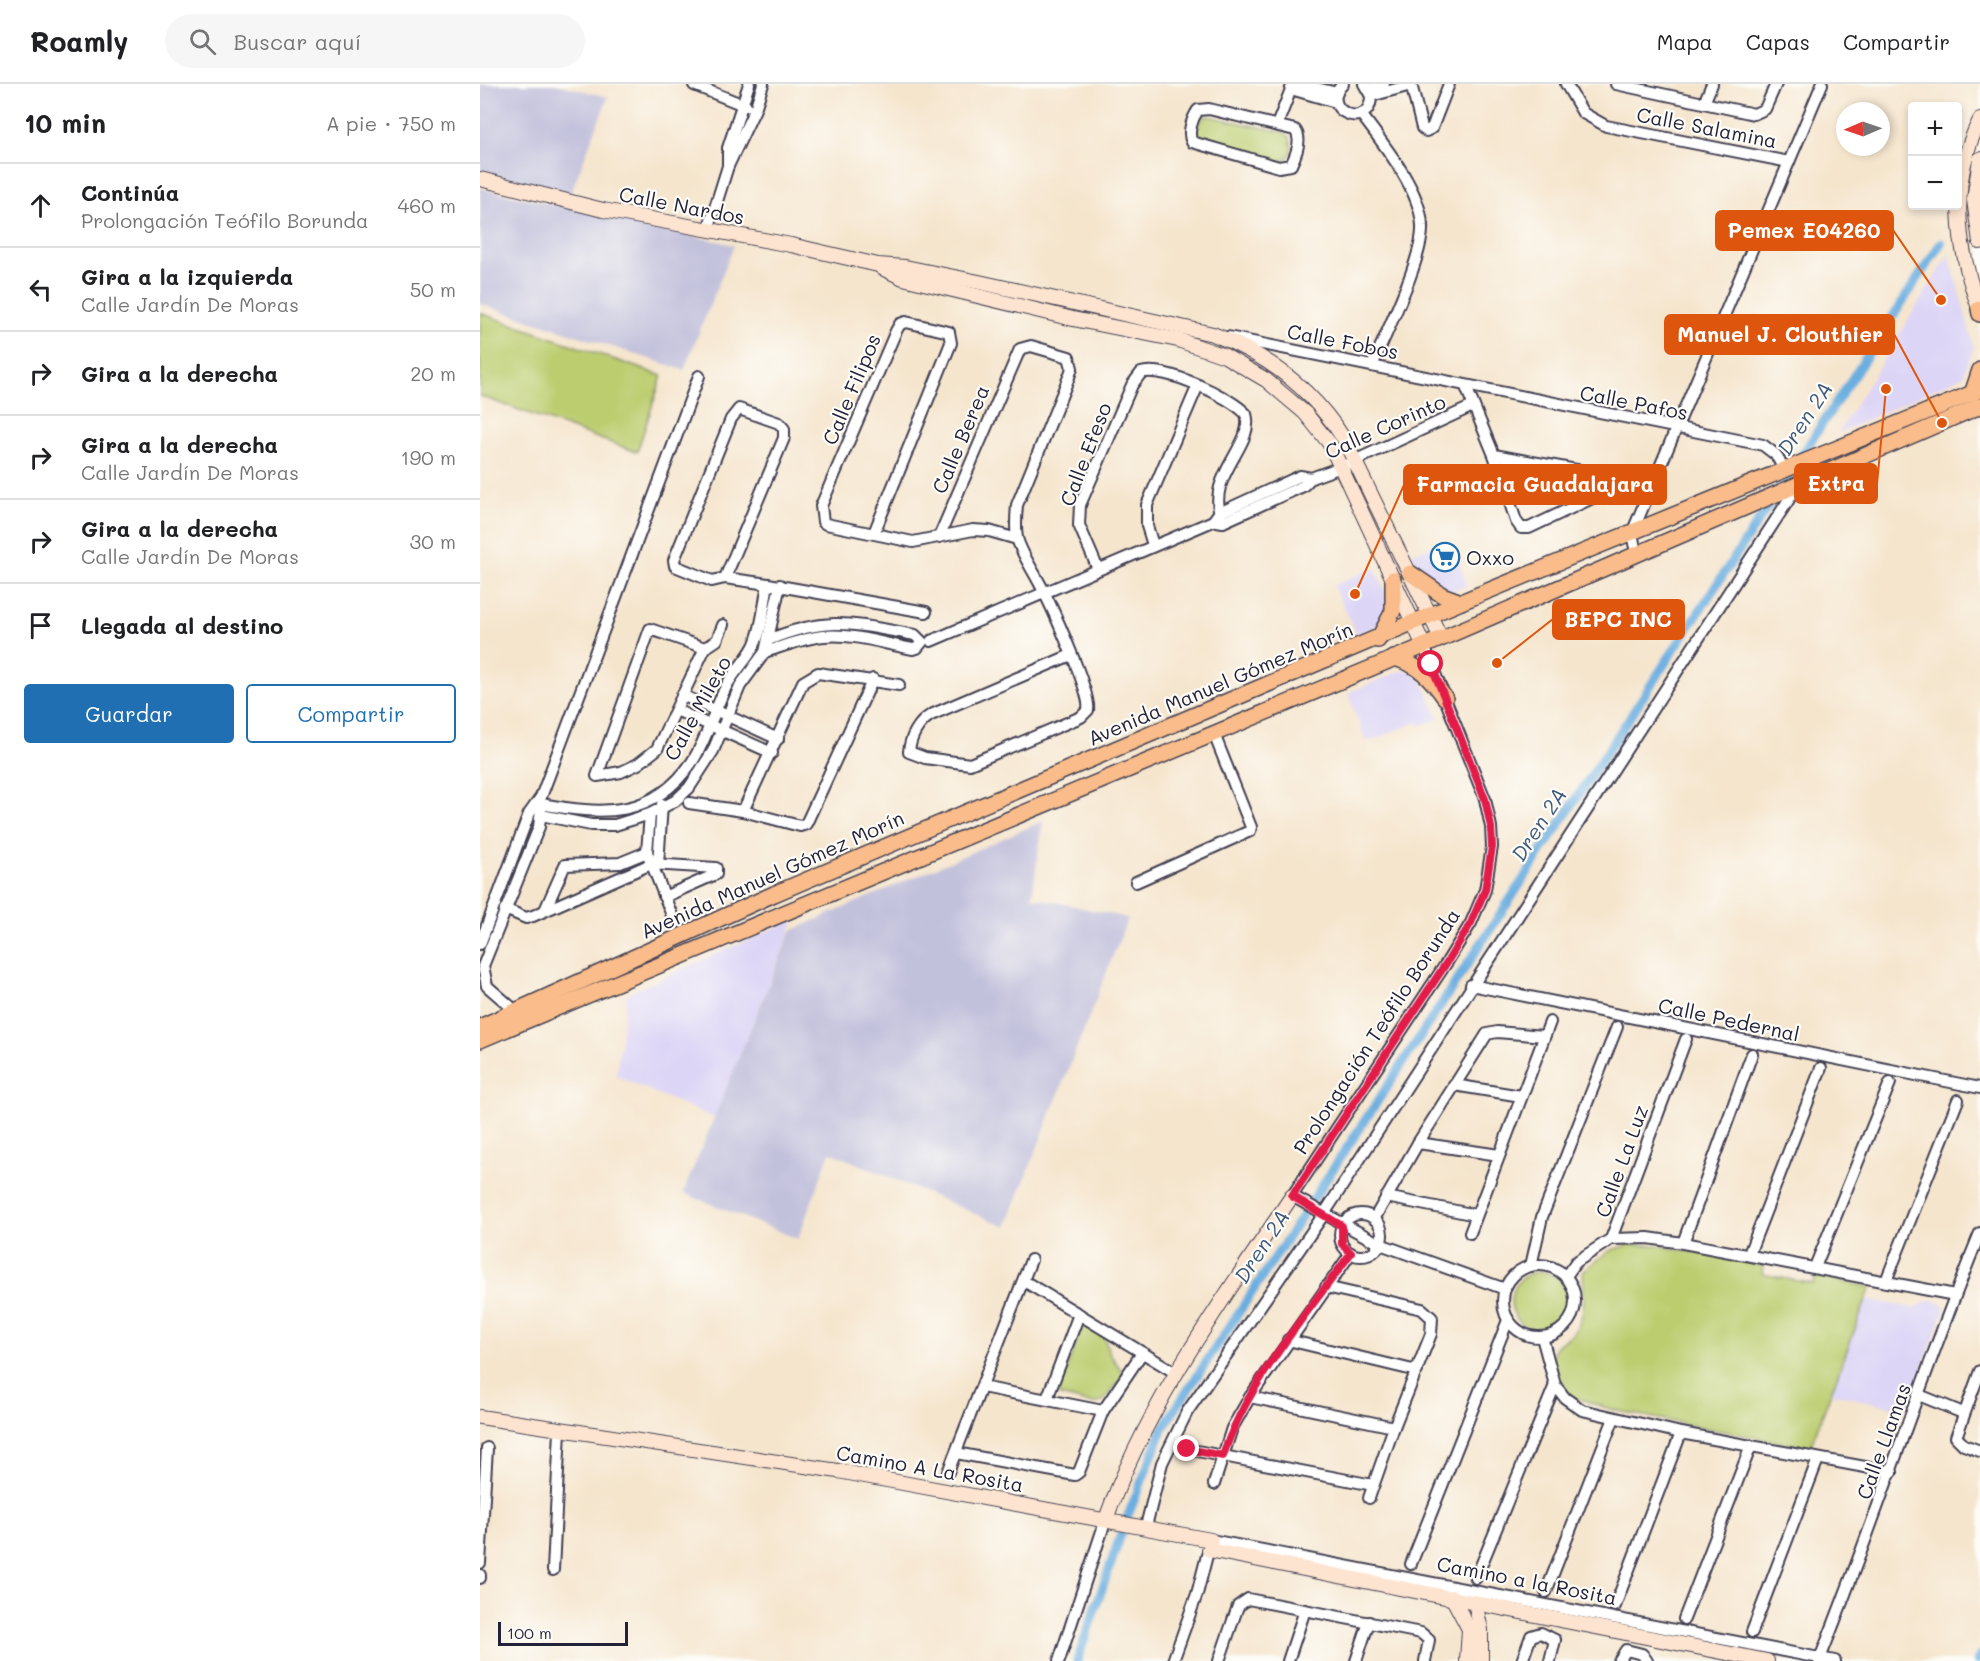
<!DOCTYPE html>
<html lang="es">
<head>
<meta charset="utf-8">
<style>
	:root { --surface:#fff; --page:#f6f6f6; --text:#202124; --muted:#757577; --line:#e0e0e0; --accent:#1f6fb2 }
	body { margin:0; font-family:Mali,sans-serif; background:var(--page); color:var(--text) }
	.controls { position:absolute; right:18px; top:18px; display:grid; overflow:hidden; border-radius:6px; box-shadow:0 3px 9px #0003 }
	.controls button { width:54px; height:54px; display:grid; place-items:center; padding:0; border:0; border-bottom:2px solid var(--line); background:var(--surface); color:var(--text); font:30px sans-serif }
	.compass { position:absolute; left:1356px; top:18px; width:54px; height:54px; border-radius:50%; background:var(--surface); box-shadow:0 3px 9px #0003; rotate:268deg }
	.scale { position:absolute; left:18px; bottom:15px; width:130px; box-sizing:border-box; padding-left:6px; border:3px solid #22223b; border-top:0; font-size:16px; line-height:21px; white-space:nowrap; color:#22223b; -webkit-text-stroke:4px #fdfcf7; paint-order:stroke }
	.stop { position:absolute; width:18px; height:18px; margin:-14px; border:4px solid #e11d48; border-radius:50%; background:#fff }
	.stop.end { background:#e11d48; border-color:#fff; box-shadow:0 2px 6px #0008 }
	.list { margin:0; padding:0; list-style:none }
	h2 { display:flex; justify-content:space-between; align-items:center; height:78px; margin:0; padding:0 24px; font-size:26px }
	h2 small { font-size:20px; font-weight:400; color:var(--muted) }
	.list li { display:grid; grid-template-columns:39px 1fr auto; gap:18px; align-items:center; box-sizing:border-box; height:84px; padding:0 24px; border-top:2px solid var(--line) }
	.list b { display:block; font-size:22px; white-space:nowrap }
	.list p { margin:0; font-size:20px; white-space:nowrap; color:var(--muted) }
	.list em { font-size:20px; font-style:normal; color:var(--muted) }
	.actions { display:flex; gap:12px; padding:18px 24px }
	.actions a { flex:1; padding:14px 0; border:2px solid var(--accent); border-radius:6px; text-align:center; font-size:21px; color:var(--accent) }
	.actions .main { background:var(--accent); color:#fff }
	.icon { flex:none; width:33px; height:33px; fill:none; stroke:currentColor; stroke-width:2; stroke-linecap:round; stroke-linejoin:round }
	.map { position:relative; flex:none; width:1500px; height:1577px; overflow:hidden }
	header { display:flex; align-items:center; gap:36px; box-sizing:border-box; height:84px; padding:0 30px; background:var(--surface); border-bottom:2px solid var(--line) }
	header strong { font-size:28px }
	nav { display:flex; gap:33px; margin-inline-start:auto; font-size:21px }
	.search { width:420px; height:54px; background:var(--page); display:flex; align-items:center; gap:15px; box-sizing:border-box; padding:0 21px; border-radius:33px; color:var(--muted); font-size:22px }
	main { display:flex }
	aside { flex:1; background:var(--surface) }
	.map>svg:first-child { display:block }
</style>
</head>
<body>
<header>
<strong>Roamly</strong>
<div class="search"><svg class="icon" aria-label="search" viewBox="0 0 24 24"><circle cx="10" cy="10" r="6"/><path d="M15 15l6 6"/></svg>Buscar aquí</div>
<nav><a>Mapa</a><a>Capas</a><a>Compartir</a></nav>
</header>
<main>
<aside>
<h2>10 min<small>A pie · 750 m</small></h2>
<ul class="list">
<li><svg class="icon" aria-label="ahead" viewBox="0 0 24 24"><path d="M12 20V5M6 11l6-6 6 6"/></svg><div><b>Continúa</b><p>Prolongación Teófilo Borunda</p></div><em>460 m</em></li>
<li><svg class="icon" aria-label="left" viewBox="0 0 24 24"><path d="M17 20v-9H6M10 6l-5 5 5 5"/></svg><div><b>Gira a la izquierda</b><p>Calle Jardín De Moras</p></div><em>50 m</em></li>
<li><svg class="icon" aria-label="right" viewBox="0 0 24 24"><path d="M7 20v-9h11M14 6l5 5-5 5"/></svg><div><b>Gira a la derecha</b></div><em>20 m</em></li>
<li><svg class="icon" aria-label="right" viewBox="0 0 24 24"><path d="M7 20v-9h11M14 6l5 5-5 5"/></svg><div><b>Gira a la derecha</b><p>Calle Jardín De Moras</p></div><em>190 m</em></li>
<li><svg class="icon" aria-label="right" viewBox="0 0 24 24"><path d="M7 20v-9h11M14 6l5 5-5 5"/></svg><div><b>Gira a la derecha</b><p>Calle Jardín De Moras</p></div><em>30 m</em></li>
<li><svg class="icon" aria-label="arrive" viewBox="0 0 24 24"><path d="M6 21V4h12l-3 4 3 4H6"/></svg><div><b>Llegada al destino</b></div></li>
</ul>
<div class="actions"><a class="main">Guardar</a><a>Compartir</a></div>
</aside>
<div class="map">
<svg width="1500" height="1577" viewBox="0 0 1500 1577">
	<rect width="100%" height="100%" fill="#fdfcf7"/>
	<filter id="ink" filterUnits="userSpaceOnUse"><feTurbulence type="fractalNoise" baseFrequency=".0167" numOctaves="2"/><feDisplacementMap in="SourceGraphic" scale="12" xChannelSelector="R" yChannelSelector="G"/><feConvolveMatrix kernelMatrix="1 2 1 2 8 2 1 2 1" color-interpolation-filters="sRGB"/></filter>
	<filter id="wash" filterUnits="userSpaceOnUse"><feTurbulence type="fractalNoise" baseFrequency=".008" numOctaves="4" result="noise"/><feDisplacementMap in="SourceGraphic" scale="24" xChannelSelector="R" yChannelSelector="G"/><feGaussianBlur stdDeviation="1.35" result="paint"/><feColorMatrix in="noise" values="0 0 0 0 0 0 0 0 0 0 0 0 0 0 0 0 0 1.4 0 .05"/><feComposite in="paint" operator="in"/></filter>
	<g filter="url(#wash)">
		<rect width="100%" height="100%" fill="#f5e5cd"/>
		<!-- built -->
		<g fill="#ddd5f6">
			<path d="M1469 170 1494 263 1483 292 1358 349Z"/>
			<path d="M971 457 987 502 969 507 941 491 932 469Z"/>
			<path d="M894 483 908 513 907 526 901 540 877 550 853 502Z"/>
			<path d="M921 587H937L959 634 939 642 938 638 886 658 868 609Z"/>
			<path d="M312 836 314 838 234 1034 136 992 147 910Z"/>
			<path d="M1386 1216 1435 1224 1450 1216 1461 1218 1465 1225 1426 1326 1351 1309Z"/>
		</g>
		<!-- industrial -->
		<g fill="#c2c1dc">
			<path d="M0 0H75L128 13 90 111 0 87Z"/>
			<path d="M0 104 254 161 204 286 0 220Z"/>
			<path d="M563 737 552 813 648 834 526 1143 350 1068 318 1155 203 1109 311 847Z"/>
		</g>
		<!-- green -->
		<g fill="#bccd70" stroke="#6f7856" stroke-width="1.5">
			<path d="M728 32 803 48 810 53 812 65 809 73 798 78 721 57 716 49 722 35Z"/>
			<path d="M0 229 182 292 157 368 0 312Z"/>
			<path d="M1148 1161H1176L1283 1182 1282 1190 1333 1200 1335 1193 1391 1203 1330 1364 1133 1326 1090 1312C1083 1300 1064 1273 1078 1261 1085 1255 1094 1252 1098 1242 1107 1223 1103 1207 1103 1187L1129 1167Z"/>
			<circle cx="1060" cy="1217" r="29"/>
			<path d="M608 1242 625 1254 629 1269 644 1290C617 1328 624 1322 580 1312L578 1307 602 1244Z"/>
		</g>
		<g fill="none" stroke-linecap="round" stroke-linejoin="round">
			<!-- canal -->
			<g stroke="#6baee0" stroke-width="9">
				<path d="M597 1577 645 1439 683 1344 1461 159"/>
				<path d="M1497 1577 1500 1572"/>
			</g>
		</g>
	</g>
	<g filter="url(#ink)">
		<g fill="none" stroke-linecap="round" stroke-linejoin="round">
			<!-- street casing -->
			<g stroke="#423f51" stroke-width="14">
				<g id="street">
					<path d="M821 0 857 9"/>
					<path d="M863 0C836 26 891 49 891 12L884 0"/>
					<path d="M931 0 942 44 946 47 952 44 969 0"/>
					<path d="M1086 0 1103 29 1126 42 1309 78"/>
					<path d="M1136 0 1274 30 1285 25 1296 0"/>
					<path d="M214 1 266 22"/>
					<path d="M811 5 856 18"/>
					<path d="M889 5 904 0"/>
					<path d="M891 12 931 1"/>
					<path d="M1224 19 1232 0"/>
					<path d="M729 25 815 46C823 55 816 71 811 81L799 83 712 58C707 49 712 35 718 26Z"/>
					<path d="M881 30C902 58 941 106 942 142 944 172 906 249 893 280"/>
					<path d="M797 41 813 0"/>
					<path d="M248 82V64L269 0"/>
					<path d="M228 146 248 82 275 25 283 0"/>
					<path d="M748 253 1283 361 1296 371 1304 385"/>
					<path d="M986 303 1014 371 1036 437 1041 444H1049L1123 409 1131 400 1130 395 1124 391 1014 371"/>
					<path d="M737 437 743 438 823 402 831 394"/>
					<path d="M394 449 471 259 469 248 426 238 420 240 416 247 341 422 343 438 346 440 433 458 493 446 509 447 537 455"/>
					<path d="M459 453 540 265 551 262 589 273 592 284 589 293 537 421C536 432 535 443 537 454 541 469 553 486 560 500 570 519 612 610 608 626L601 633 490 680 445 674 429 668C430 653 439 638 451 631L591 571"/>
					<path d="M673 461 667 442V421L718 301"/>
					<path d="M1156 469 1152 449 1342 0"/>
					<path d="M618 485 599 441 600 421 652 301 661 289C683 281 751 313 766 330 776 362 722 393 743 438"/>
					<path d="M245 494 304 354V345L299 339 259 325 251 335 194 476 195 482 232 497 245 494 288 500 446 528"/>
					<path d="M451 557 733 437 739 429 820 392 831 394 861 383 993 322"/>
					<path d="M944 562 1005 715 1011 743 1012 763 1005 806 991 839 967 878 812 1112 900 1160 1025 1205"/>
					<path d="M225 564 170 545 117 692 141 688 158 680 177 665 225 564 237 556 243 541"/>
					<path d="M285 568C304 562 323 554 344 552 374 549 404 560 433 565L437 564 442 558 435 551C374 540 349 531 288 556"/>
					<path d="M202 611 298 655"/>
					<path d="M196 626 292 669"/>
					<path d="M209 719 263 727 320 742 326 740 393 595"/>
					<path d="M61 720C122 731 173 735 212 678 226 657 233 630 244 607 251 590 266 578 274 562 283 543 284 519 288 500"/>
					<path d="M263 727 323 598 338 589 419 601"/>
					<path d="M170 730 167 768 193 834"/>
					<path d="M61 731 111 741H135L170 730 195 717 209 704 233 667 260 602 285 568 300 501"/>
					<path d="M178 781 182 720"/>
					<path d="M656 798 770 747 771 743 734 650"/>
					<path d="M25 825 46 834 53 832 171 780 236 784V790L184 813"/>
					<path d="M65 826 85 781 140 779 167 768"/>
					<path d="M0 860 49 730 61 713 219 292"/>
					<path d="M991 901 1500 1004"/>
					<path d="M38 929 7 902 3 882 59 743 61 725"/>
					<path d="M974 1001 1041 1012"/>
					<path d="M938 1059 1019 1071"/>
					<path d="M906 1113 996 1131"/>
					<circle cx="881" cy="1151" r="21"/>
					<path d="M894 1135 938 1059 1007 950 1017 948 1064 952"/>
					<path d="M990 1149 1070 938"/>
					<path d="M1131 1155 1168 1154 1203 1159 1475 1211"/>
					<path d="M1203 1159 1272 970"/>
					<path d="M1269 1170 1341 984"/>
					<circle cx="1059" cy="1217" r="36"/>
					<path d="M1051 1182 1062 1133 1137 943"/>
					<path d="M1335 1183 1410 999"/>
					<path d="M1086 1192 1096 1178 1131 1155 1206 955"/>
					<path d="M544 1197 696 1289"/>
					<path d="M1406 1197 1478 1016"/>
					<path d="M846 1203 942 1225 952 1234 951 1250 914 1343 889 1414"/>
					<path d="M1062 1253 1075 1301 1085 1314 1102 1326 1201 1349 1412 1388"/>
					<path d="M808 1256 937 1287"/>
					<path d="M1500 1287 1476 1353 1484 1361 1500 1367"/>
					<path d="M502 1303 623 1327"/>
					<path d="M1439 1311 1483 1329"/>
					<path d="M770 1313 914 1343"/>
					<path d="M567 1315 599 1230"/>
					<path d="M707 1365 893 1401"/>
					<path d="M476 1369 595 1391 599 1388 623 1327 662 1269"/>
					<path d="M468 1388 551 1176"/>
					<path d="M734 1400 752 1344 770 1313 871 1169"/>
					<path d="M666 1442 682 1379 707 1328 844 1130 1319 400"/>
					<path d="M0 1479 7 1364"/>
					<path d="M931 1480 1028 1236"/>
					<path d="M73 1486 80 1347"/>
					<path d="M0 1494V1491"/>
					<path d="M996 1494 1075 1301"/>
					<path d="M1066 1508 1134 1334"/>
					<path d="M1135 1522 1201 1349"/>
					<path d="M1204 1535 1271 1362"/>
					<path d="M1272 1548 1338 1375"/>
					<path d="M579 1577 626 1435"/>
					<path d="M693 1577 717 1510 731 1456 1355 1577"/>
					<path d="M739 1577 758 1522 768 1515 941 1549 949 1556 945 1577"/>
					<path d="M808 1577 825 1526"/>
					<path d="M876 1577 889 1538"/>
					<path d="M1042 1577 1051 1552 1061 1549 1075 1556 1070 1577"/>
					<path d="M1139 1577 1146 1566 1162 1570 1167 1577"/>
					<path d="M1339 1577C1396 1436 1442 1290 1500 1149"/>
				</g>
			</g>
			<!-- secondary casing -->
			<g stroke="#423f51" stroke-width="16">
				<g id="secondary">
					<path d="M1500 36C1468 98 1477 164 1500 227"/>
					<path d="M1500 75 1494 116 1500 158"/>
					<path d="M0 95 123 126 311 161 398 181 425 183 499 198 733 250C788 271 832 305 864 355L961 554"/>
					<path d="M402 184 423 194 593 235 698 256 745 272 786 296 825 329 850 360 944 562"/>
					<path d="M0 1333 358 1387 731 1456"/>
					<path d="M626 1435C668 1317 743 1216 812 1112"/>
					<path d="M729 1466 1287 1577"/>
					<path d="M972 1513 989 1545 987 1577"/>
					<path d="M995 1518 1001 1546V1577"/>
				</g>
			</g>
			<!-- primary casing -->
			<g stroke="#423f51" stroke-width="18">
				<g id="primary">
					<path d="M1499 225 1500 230"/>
					<path d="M1492 310 1500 286"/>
					<path d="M930 489 962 511 981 518"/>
					<path d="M898 556 913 527V495"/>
					<path d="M914 574C938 580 951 594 965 614"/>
					<path d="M0 943 294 810 981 518 1500 306"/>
					<path d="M0 956 944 562 1500 322"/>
				</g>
			</g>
			<!-- street -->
			<use href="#street" stroke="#fff" stroke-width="10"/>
			<!-- secondary -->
			<use href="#secondary" stroke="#fde4d0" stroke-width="14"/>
			<!-- primary -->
			<use href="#primary" stroke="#f9bc8a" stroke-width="15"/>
		</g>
	</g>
	<g fill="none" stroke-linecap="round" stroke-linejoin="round" filter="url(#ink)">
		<!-- route -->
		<path stroke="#e11d48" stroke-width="8" d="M707 1365 743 1372C765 1302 827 1229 871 1169L862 1160V1142L812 1112 967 878 991 839 1005 806 1012 763 1011 743 1005 715 951 580"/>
	</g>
	<!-- icons -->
	<defs>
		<g id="supermarket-ring" transform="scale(1.5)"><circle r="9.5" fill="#fdfcf7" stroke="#1f6fb2" stroke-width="1.5"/><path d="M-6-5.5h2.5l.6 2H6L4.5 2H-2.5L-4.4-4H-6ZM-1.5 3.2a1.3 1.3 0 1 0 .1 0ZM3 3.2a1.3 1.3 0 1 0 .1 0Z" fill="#1f6fb2"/></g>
	</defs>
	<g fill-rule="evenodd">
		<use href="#supermarket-ring" x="965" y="473"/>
	</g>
	<g text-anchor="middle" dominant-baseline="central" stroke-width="4.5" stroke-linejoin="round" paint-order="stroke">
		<!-- street labels -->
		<g font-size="20" fill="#22223b" stroke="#fdfcf7">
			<text transform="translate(1227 43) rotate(11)">Calle Salamina</text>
			<text transform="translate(202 121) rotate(11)">Calle Nardos</text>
			<text transform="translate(863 257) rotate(11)">Calle Fobos</text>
			<text transform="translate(371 305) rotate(-67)">Calle Filipos</text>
			<text transform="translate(1154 318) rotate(11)">Calle Pafos</text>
			<text transform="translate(905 342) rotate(-24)">Calle Corinto</text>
			<text transform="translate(480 355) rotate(-67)">Calle Berea</text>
			<text transform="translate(605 370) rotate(-69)">Calle Efeso</text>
			<text transform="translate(740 599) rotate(-23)">Avenida Manuel Gómez Morín</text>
			<text transform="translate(217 624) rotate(-61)">Calle Mileto</text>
			<text transform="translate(292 790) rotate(-24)">Avenida Manuel Gómez Morín</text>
			<text transform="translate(1249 935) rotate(12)">Calle Pedernal</text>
			<text transform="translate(896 947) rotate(-57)">Prolongación Teófilo Borunda</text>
			<text transform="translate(1141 1077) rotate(-70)">Calle La Luz</text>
			<text transform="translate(1403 1357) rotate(-70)">Calle Llamas</text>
			<text transform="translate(450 1384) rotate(10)">Camino A La Rosita</text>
			<text transform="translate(1047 1496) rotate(11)">Camino a la Rosita</text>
		</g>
		<!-- poi labels -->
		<g font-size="20" fill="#22223b" stroke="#fdfcf7" text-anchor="start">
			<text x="986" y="473">Oxxo</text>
		</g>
		<!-- water labels -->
		<g font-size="21" font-style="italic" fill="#3f5a7d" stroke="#fdfcf7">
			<text transform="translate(1324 334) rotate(-57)">Dren 2A</text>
			<text transform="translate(1058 740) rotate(-57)">Dren 2A</text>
			<text transform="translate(781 1162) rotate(-57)">Dren 2A</text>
		</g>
	</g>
	<!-- callouts -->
	<path fill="none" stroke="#de560e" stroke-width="2" d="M1461 216L1413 146M1462 339L1414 250M1406 305L1397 400M875 510L924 401M1017 579L1073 535"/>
	<g fill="#de560e" stroke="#fdfcf7" stroke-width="2">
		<circle cx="1461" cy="216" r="6"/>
		<circle cx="1462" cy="339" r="6"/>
		<circle cx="1406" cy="305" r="6"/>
		<circle cx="875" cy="510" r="6"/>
		<circle cx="1017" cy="579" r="6"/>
	</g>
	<g fill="#de560e" stroke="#de560e" stroke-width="2">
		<rect x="1236" y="127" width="177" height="39" rx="6"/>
		<rect x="1185" y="231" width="229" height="39" rx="6"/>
		<rect x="1315" y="380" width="82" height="39" rx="6"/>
		<rect x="924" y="381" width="262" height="39" rx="6"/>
		<rect x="1073" y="516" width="131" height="39" rx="6"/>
	</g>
	<g font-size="21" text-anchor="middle" font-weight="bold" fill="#fff">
		<text x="1324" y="154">Pemex E04260</text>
		<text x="1300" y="258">Manuel J. Clouthier</text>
		<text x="1356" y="407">Extra</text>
		<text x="1055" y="408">Farmacia Guadalajara</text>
		<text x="1138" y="543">BEPC INC</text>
	</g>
</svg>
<div class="controls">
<button>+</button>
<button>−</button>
</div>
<svg class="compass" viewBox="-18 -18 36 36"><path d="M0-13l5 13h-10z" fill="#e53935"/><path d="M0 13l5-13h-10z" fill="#757577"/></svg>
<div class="scale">100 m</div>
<div class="stop" style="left:951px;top:580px"></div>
<div class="stop end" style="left:707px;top:1365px"></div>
</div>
</main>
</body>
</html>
